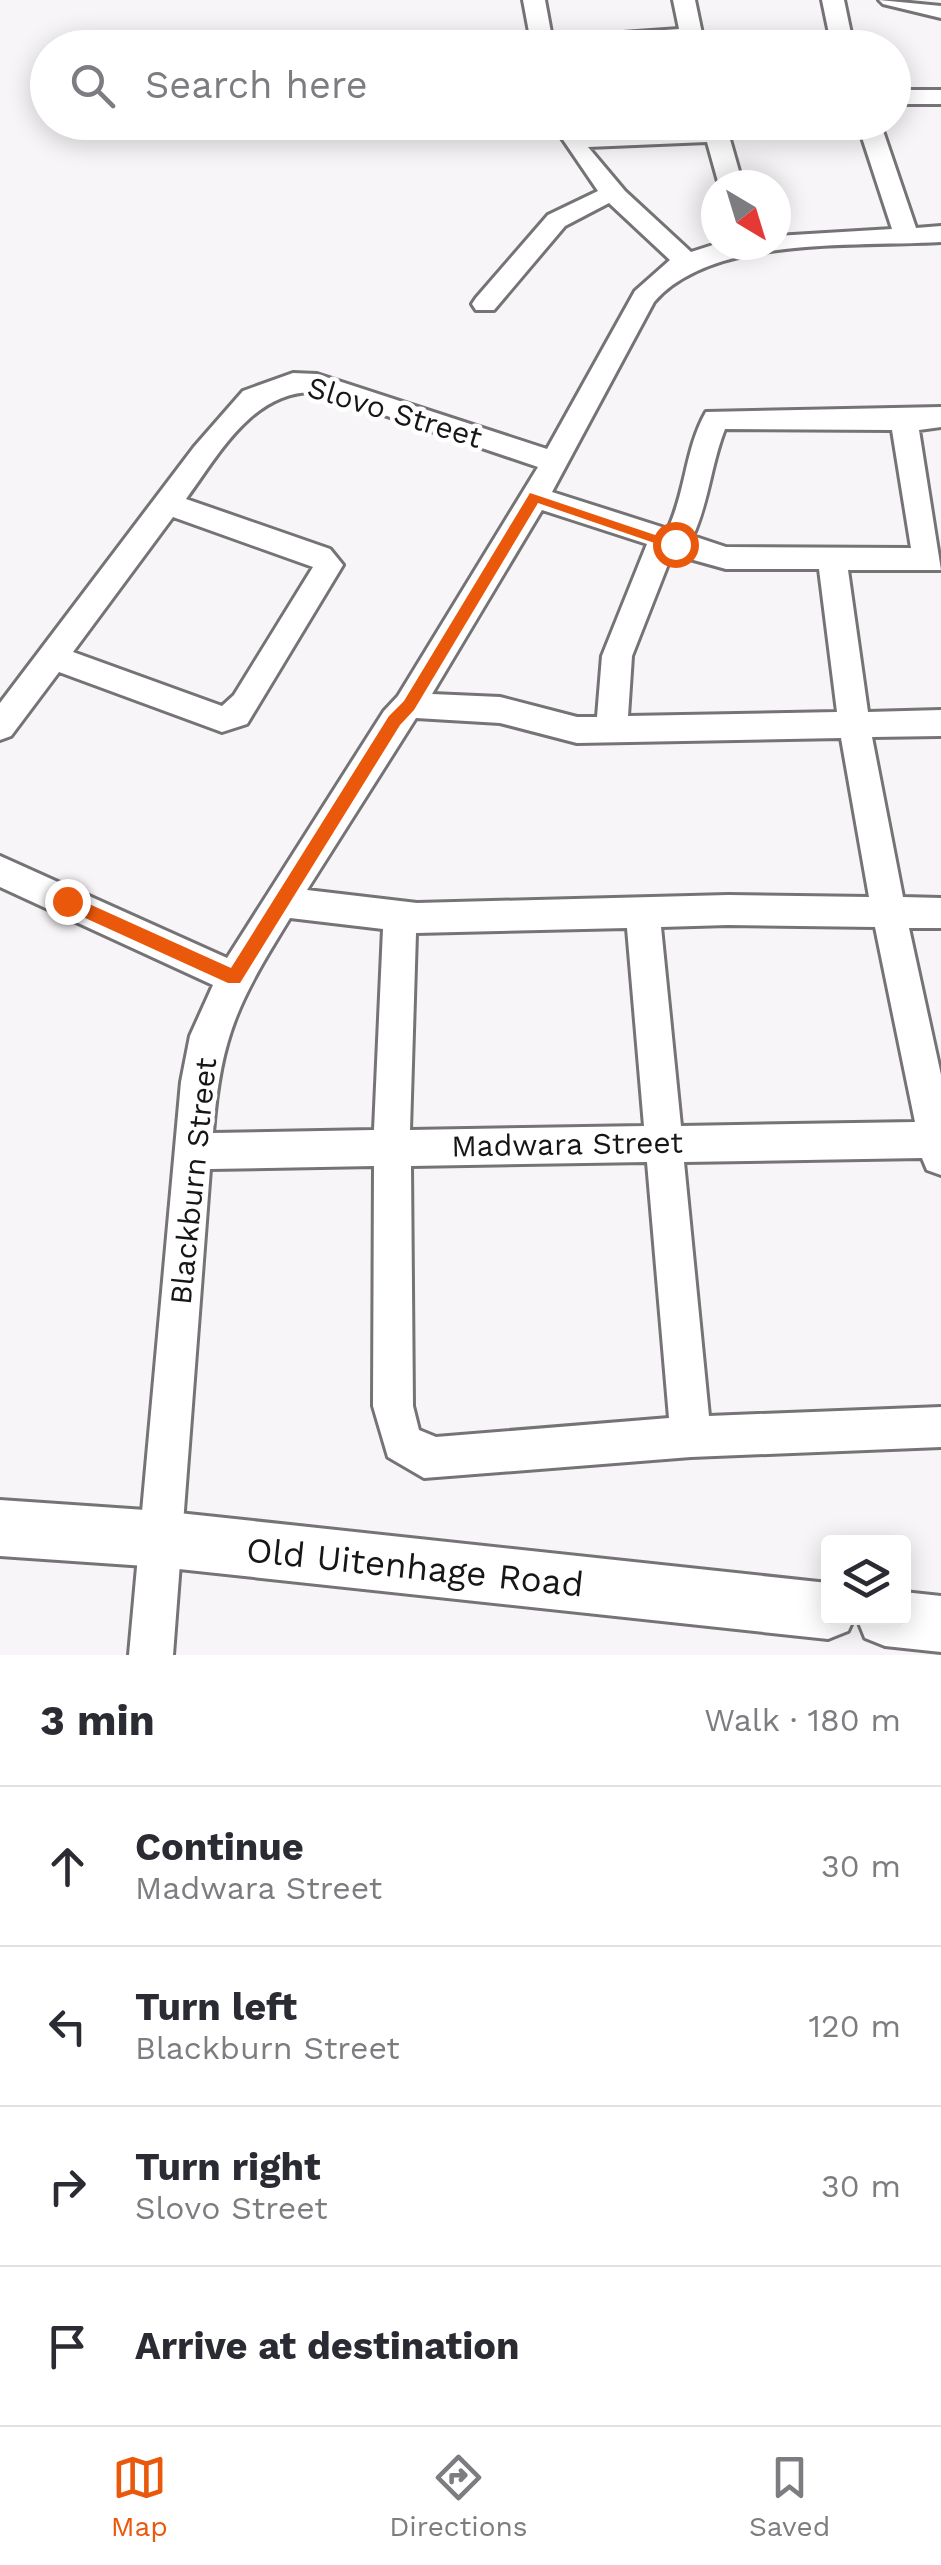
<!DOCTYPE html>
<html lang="en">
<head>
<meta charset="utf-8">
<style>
	:root { --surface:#fff; --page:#f7f7f7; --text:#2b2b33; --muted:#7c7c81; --line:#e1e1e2; --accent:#ea580c }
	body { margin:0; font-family:"Work Sans",sans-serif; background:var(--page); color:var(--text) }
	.controls { position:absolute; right:30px; bottom:30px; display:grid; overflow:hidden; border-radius:10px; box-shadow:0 5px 25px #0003 }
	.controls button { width:90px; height:90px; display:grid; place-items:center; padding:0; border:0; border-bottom:2px solid var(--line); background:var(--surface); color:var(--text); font:50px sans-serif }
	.compass { position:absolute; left:701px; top:170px; width:90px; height:90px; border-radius:50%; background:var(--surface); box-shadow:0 5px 25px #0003; rotate:142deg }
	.stop { position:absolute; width:30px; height:30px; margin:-22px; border:8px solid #ea580c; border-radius:50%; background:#fff }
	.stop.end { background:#ea580c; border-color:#fff; box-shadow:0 2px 10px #0008 }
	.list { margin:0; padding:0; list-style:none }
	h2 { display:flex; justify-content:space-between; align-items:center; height:130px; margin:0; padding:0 40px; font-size:42px }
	h2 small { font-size:32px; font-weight:400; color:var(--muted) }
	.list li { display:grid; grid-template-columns:65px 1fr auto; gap:30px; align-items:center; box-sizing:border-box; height:160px; padding:0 40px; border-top:2px solid var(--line) }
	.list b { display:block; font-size:38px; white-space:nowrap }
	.list p { margin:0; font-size:32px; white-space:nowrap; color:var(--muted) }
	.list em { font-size:32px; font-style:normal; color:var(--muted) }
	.icon { flex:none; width:55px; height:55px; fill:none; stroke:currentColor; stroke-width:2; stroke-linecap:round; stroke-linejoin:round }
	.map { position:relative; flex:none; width:941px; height:1655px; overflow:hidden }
	.search { position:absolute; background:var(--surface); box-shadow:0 5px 25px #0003; left:30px; right:30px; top:30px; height:110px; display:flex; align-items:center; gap:25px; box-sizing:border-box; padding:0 35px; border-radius:55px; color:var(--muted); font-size:38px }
	.sheet { height:770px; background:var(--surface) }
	nav { display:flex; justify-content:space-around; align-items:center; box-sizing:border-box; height:140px; border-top:2px solid var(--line); background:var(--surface); font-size:28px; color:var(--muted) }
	nav a { display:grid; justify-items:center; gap:5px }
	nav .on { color:var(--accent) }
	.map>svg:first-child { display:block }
</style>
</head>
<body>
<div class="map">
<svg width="941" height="1655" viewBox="0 0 941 1655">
	<rect width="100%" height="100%" fill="#f8f5f9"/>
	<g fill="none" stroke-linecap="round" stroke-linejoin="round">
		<!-- minor casing -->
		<g stroke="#767376" stroke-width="6">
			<g id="minor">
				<path d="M523 0H545L552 38 679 29 673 0H695L705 48H683L682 42 532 48Z"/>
				<path d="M822 0H844L854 48H832Z"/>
				<path d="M879 0 941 6V18L883 4Z"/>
				<rect x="894" y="90" width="47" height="14"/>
				<path d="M551 122H574L580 134 703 128 702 122H725L743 185H719L707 142 588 147 625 191 691 252 716 244 776 245V236L892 229 857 122H880L916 228 941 226V242C856 247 712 235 654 302L552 492 668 529C686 491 685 449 706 412L941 407V427L919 430 941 570H848L868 712 941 710V736L872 737 903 897 941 898V928H909L941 1075V1175L927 1170 922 1158 684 1162 709 1416 941 1407V1447L691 1457 424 1478 388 1457 373 1406 374 1166 210 1169 173 1655H129L181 1082 190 1036 213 985 0 887V856L227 958 384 711 398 696 538 467 316 392C253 390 219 454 186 499L330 549 343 565 247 724 222 732 59 672 11 736 0 740V703L194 447 243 391 293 373 317 374 547 449 635 291 670 260 609 203 565 226 494 310H476L472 304 476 298 548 215 598 191ZM725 429 892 430 911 548 726 547 693 536C709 501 711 464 725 429ZM542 510 647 544 602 656 597 717H577L500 697 432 694ZM173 517 313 567 234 695 222 706 73 652ZM672 554 726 569H819L837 712 628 716 632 656ZM416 718 500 723 577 743 841 738 869 897 728 895 417 903 307 890ZM290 918 383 929 374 1130 213 1133C221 1033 239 1001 290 918ZM728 925 875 927 915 1122 681 1126 661 927ZM627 928 644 1126 410 1130 416 933ZM647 1162 669 1418 436 1437 419 1430 413 1406 411 1166Z"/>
			</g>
		</g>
		<!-- tertiary casing -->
		<g stroke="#767376" stroke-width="6">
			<g id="tertiary">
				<path d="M0 1500 160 1511 828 1583V1618H854L848 1631 828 1639 160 1567 0 1556Z"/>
				<path d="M904 1592 941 1596V1652L885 1646 865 1638 857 1618H904Z"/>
			</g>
		</g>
		<!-- minor -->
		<use href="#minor" fill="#fff" fill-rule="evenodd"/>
		<!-- tertiary -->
		<use href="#tertiary" fill="#fff" fill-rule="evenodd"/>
	</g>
	<!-- route -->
	<path fill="#ea580c" d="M530 493 682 544 675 550 538 503 414 710 400 725 240 983H228L61 907 58 901 67 894 231 968 389 716 404 701Z"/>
	<g text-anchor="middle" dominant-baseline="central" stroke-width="9" stroke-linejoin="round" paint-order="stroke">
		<!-- street labels -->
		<g font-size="30" fill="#171617" stroke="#fff">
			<text transform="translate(395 412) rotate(17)">Slovo Street</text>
			<text transform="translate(567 1144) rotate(-1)">Madwara Street</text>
			<text transform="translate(193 1181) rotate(-84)">Blackburn Street</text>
		</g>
		<!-- near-street labels -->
		<g font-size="35" fill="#171617" stroke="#fff">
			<text transform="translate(415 1567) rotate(6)">Old Uitenhage Road</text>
		</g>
	</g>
</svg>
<div class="controls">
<button><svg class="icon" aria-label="layers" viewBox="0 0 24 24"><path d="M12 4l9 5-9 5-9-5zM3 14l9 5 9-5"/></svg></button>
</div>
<svg class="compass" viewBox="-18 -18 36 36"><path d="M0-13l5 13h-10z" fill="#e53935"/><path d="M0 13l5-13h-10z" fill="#7c7c81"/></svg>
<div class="stop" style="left:675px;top:544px"></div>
<div class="stop end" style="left:67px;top:901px"></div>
<div class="search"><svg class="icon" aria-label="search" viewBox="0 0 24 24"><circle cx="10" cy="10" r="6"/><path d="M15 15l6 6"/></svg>Search here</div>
</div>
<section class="sheet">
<h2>3 min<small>Walk · 180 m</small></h2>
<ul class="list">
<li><svg class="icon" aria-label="ahead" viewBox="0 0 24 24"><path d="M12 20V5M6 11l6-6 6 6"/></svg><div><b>Continue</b><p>Madwara Street</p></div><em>30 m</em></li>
<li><svg class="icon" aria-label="left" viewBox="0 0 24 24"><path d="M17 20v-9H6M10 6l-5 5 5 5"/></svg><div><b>Turn left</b><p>Blackburn Street</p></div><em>120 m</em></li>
<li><svg class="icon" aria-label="right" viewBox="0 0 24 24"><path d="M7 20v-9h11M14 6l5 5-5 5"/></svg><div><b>Turn right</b><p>Slovo Street</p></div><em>30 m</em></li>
<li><svg class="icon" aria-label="arrive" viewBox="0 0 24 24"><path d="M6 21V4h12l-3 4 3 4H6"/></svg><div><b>Arrive at destination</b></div></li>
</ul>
</section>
<nav>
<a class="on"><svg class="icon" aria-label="map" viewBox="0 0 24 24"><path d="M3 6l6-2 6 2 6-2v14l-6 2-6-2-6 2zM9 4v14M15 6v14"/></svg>Map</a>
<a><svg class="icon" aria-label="directions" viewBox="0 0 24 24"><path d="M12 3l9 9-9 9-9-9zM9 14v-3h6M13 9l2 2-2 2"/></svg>Directions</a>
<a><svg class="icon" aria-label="saved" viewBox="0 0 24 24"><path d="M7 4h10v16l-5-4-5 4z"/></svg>Saved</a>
</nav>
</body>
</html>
